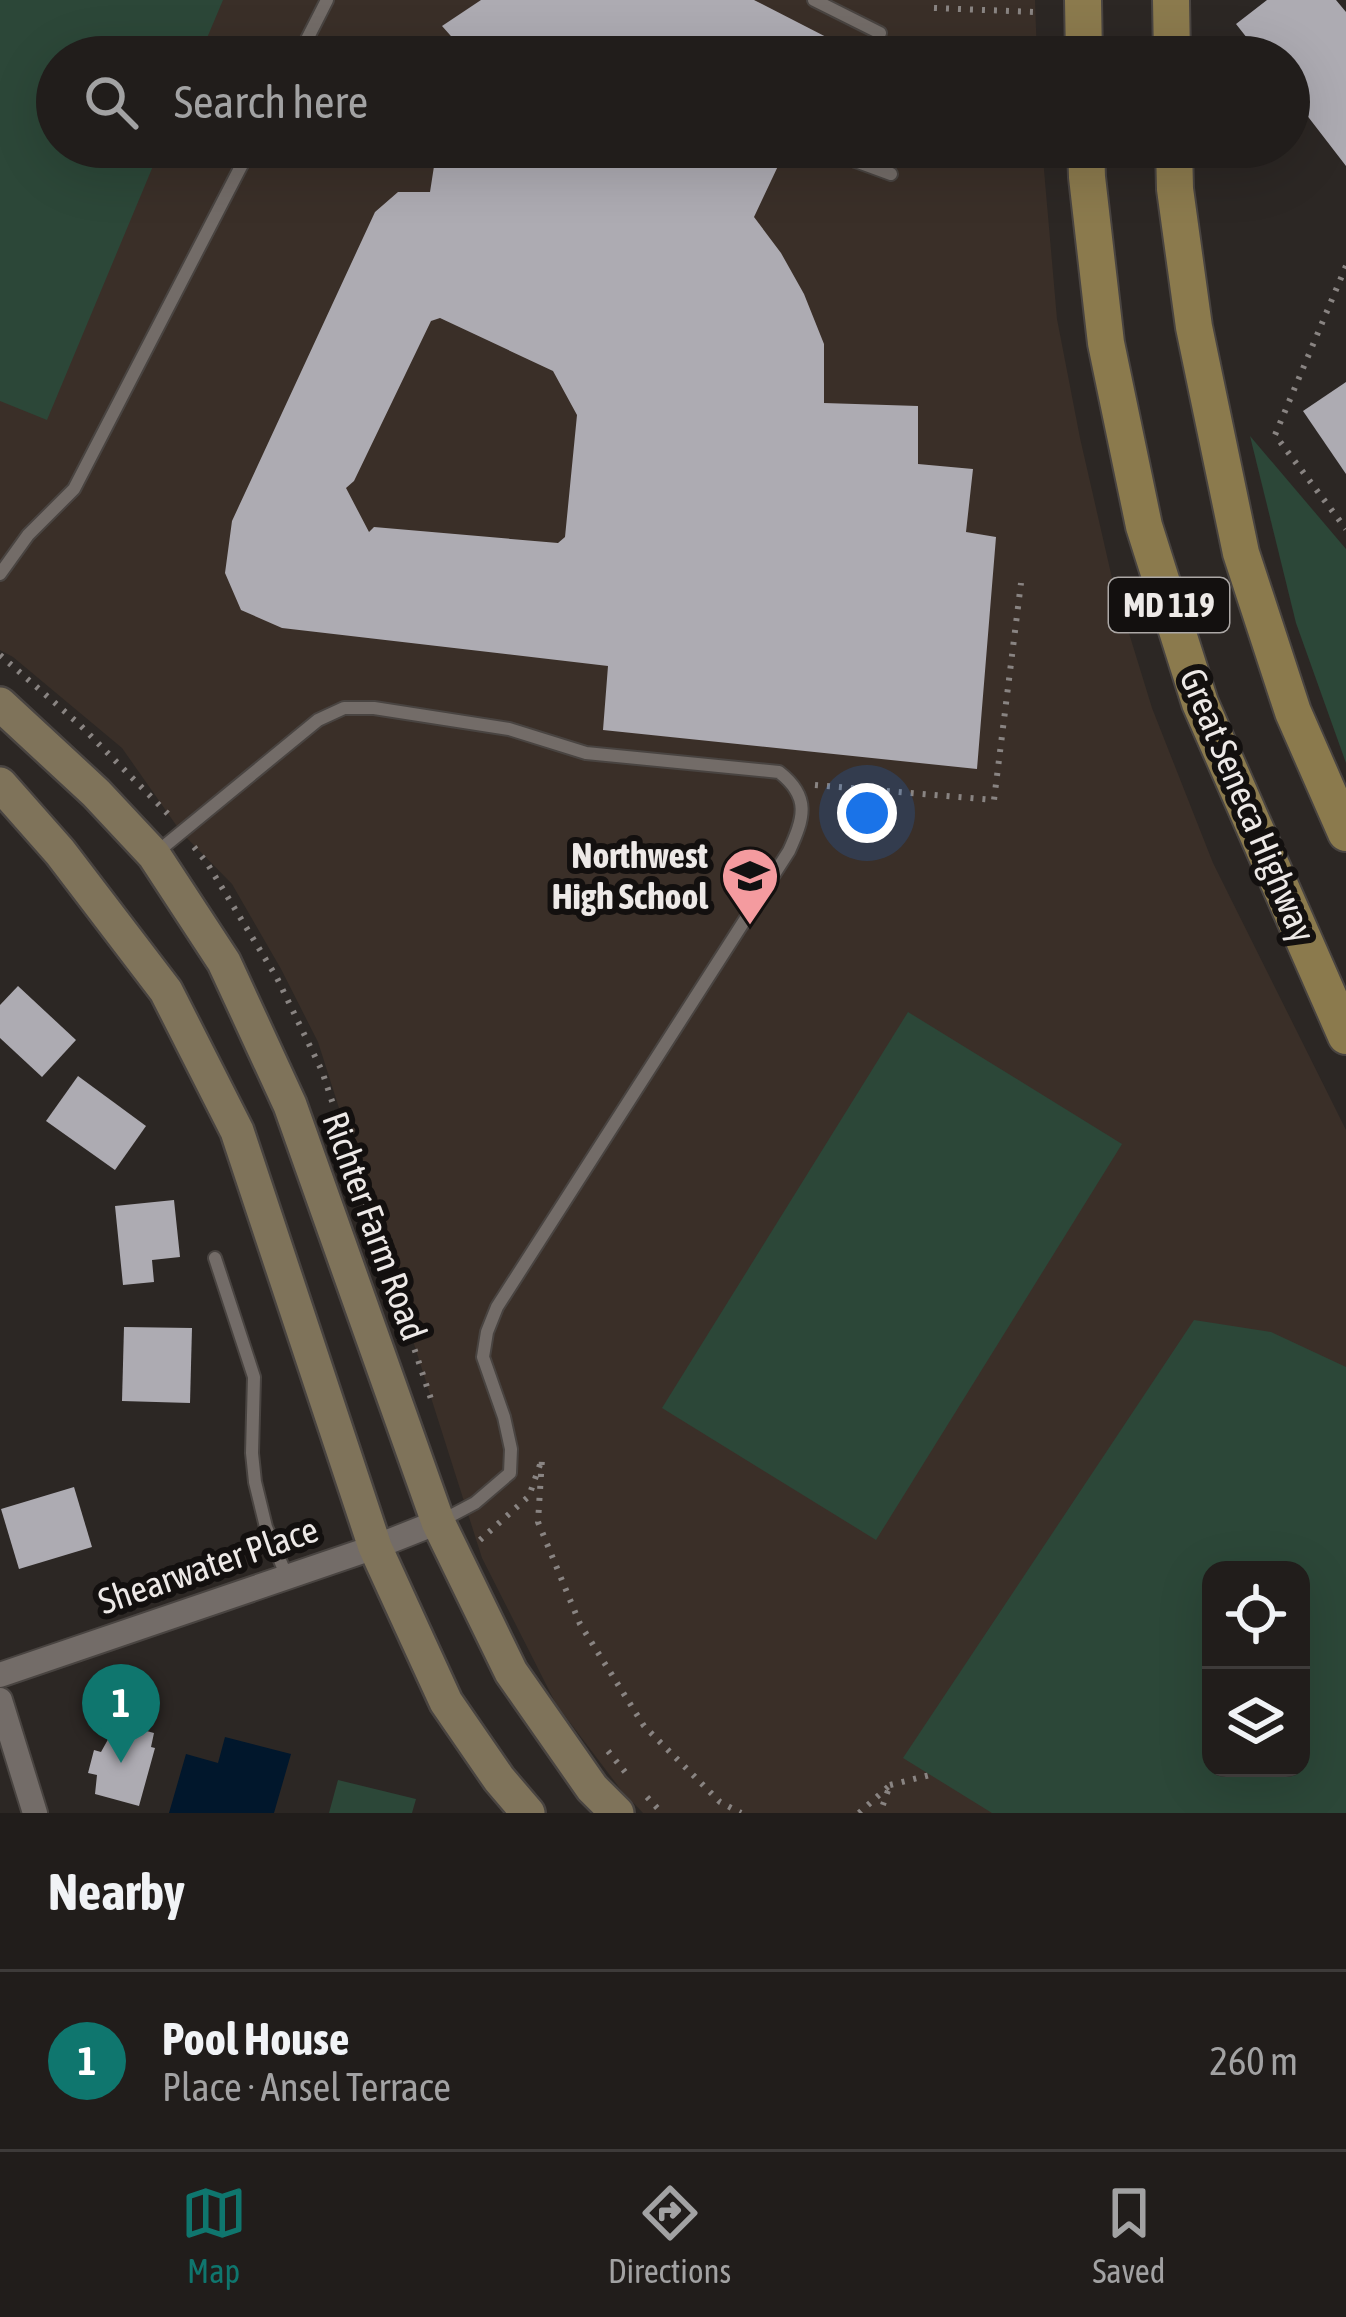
<!DOCTYPE html>
<html lang="en">
<head>
<meta charset="utf-8">
<style>
	:root { --surface:#211d1b; --page:#2d2a28; --text:#f1f3f6; --muted:#a2a2a3; --line:#3e3b3a; --accent:#0f766e }
	body { margin:0; font-family:"Asap Condensed",sans-serif; background:var(--page); color:var(--text) }
	.controls { position:absolute; right:36px; bottom:36px; display:grid; overflow:hidden; border-radius:24px; box-shadow:0 12px 48px #0002 }
	.controls button { width:108px; height:108px; display:grid; place-items:center; padding:0; border:0; border-bottom:3px solid var(--line); background:var(--surface); color:var(--text); font:60px sans-serif }
	.you { position:absolute; left:867px; top:813px; width:42px; height:42px; margin:-30px; border:9px solid #fff; border-radius:50%; background:#1a73e8; box-shadow:0 0 0 18px #1a73e833 }
	.badge { display:grid; place-items:center; width:78px; height:78px; border-radius:50%; background:var(--accent); color:#fff; font-size:39px; font-weight:700 }
	.pin { position:absolute; translate:-50% -99px; filter:drop-shadow(0 3px 6px #0008) }
	.pin::after { content:''; position:absolute; top:63px; width:42px; height:36px; background:inherit; clip-path:polygon(0 0,100% 0,50% 100%) }
	.list { margin:0; padding:0; list-style:none }
	h2 { display:flex; justify-content:space-between; align-items:center; height:156px; margin:0; padding:0 48px; font-size:51px }
	h2 small { font-size:39px; font-weight:400; color:var(--muted) }
	.list li { display:grid; grid-template-columns:78px 1fr auto; gap:36px; align-items:center; box-sizing:border-box; height:180px; padding:0 48px; border-top:3px solid var(--line) }
	.list b { display:block; font-size:45px; white-space:nowrap }
	.list p { margin:0; font-size:39px; white-space:nowrap; color:var(--muted) }
	.list em { font-size:39px; font-style:normal; color:var(--muted) }
	.icon { flex:none; width:66px; height:66px; fill:none; stroke:currentColor; stroke-width:2; stroke-linecap:round; stroke-linejoin:round }
	.map { position:relative; flex:none; width:1346px; height:1813px; overflow:hidden }
	.search { position:absolute; background:var(--surface); box-shadow:0 12px 48px #0002; left:36px; right:36px; top:36px; height:132px; display:flex; align-items:center; gap:30px; box-sizing:border-box; padding:0 42px; border-radius:66px; color:var(--muted); font-size:45px }
	.sheet { height:336px; background:var(--surface) }
	nav { display:flex; justify-content:space-around; align-items:center; box-sizing:border-box; height:168px; border-top:3px solid var(--line); background:var(--surface); font-size:33px; color:var(--muted) }
	nav a { display:grid; justify-items:center; gap:6px }
	nav .on { color:var(--accent) }
	.map>svg:first-child { display:block }
</style>
</head>
<body>
<div class="map">
<svg width="1346" height="1813" viewBox="0 0 1346 1813">
	<rect width="100%" height="100%" fill="#2c2724"/>
	<!-- built -->
	<path fill="#3a2f28" fill-rule="evenodd" d="M0 0H1035L1037 57H57V147H1042L1057 319 1080 438 1112 578 1152 708 1213 863 1346 1130V1813H643L621 1790 556 1704 482 1558 318 1042 281 969 232 884 181 832 122 748 13 657 0 650ZM1211 1570H1301V1768H1211Z"/>
	<!-- green -->
	<g fill="#2c4738" fill-rule="evenodd">
		<path d="M0 0H223L199 57H57V147H161L47 420 0 401Z"/>
		<path d="M1250 436 1346 549V763L1296 623Z"/>
		<path d="M908 1012 1122 1144 876 1540 662 1408Z"/>
		<path d="M1194 1320 1271 1332 1346 1367V1813H992L903 1758ZM1211 1570H1301V1768H1211Z"/>
		<path d="M338 1780 416 1799 412 1813H329Z"/>
	</g>
	<!-- water -->
	<path fill="#01172c" d="M225 1737 291 1754 274 1813H169L186 1754 218 1763Z"/>
	<!-- building -->
	<g fill="#adabb2" fill-rule="evenodd">
		<path d="M481 0H754L836 42 829 57H443L458 44 442 26Z"/>
		<path d="M1267 0H1336L1346 12V166L1289 92V57H1262L1236 24Z"/>
		<path d="M437 147H787L754 217 781 253 804 294 824 344V403L918 406V464L973 469 966 532 996 537 977 769 603 730 608 666 282 628 241 610 225 573 232 521 375 212 398 192H430ZM440 318 553 371 577 415 565 537 558 543 374 527 369 532 346 488 354 481 431 321Z"/>
		<path d="M1346 382V474L1303 411Z"/>
		<path d="M18 986 76 1040 42 1077 0 1038V1005Z"/>
		<path d="M78 1076 146 1126 115 1170 46 1121Z"/>
		<path d="M174 1200 180 1257 152 1260 154 1282 123 1285 115 1206Z"/>
		<path d="M124 1327 192 1328 190 1403 122 1401Z"/>
		<path d="M74 1487 92 1547 19 1569 1 1509Z"/>
		<path d="M117 1723 154 1733 151 1747 155 1748 139 1806 95 1794 97 1775 88 1773 94 1750 101 1752 111 1734H114Z"/>
	</g>
	<g fill="none" stroke-linecap="round" stroke-linejoin="round">
		<!-- service casing -->
		<g stroke="#494441" stroke-width="16">
			<g id="service">
				<path d="M814 0 880 33 870 57"/>
				<path d="M298 57 327 0"/>
				<path d="M833 147 831 152 891 174"/>
				<path d="M0 574 28 535 74 489 251 147"/>
				<path d="M156 853 318 720 344 708H374L509 729 586 753 779 772C811 797 804 818 789 851L497 1307 487 1332 483 1357 504 1417 511 1449 510 1473 475 1503 439 1522"/>
				<path d="M215 1258 254 1377 252 1453 255 1482 266 1527 287 1577"/>
			</g>
		</g>
		<!-- minor casing -->
		<g stroke="#494441" stroke-width="28">
			<g id="minor">
				<path d="M0 1675 375 1547 438 1522"/>
				<path d="M0 1700 35 1813"/>
			</g>
		</g>
		<!-- secondary casing -->
		<g stroke="#494441" stroke-width="38">
			<g id="secondary">
				<path d="M0 704 96 793 154 855 224 962 290 1105 438 1522 511 1672 592 1788 617 1813"/>
				<path d="M0 784 60 852 166 991 237 1131 375 1547 446 1702 499 1779 528 1813"/>
			</g>
		</g>
		<!-- primary casing -->
		<g stroke="#494441" stroke-width="40">
			<g id="primary">
				<path d="M1083 0 1084 57"/>
				<path d="M1171 0 1172 57"/>
				<path d="M1086 147 1087 177 1106 343 1144 526 1200 703 1346 1036"/>
				<path d="M1174 147 1175 189 1194 327 1241 553 1293 712 1346 833"/>
			</g>
		</g>
		<!-- path -->
		<g stroke="#898482" stroke-width="6" stroke-dasharray="3 9" stroke-linecap="butt">
			<path d="M934 8 1036 12"/>
			<path d="M1346 266 1275 435 1346 529"/>
			<path d="M0 655 79 724 171 817"/>
			<path d="M815 785 994 800 1021 583"/>
			<path d="M194 847 207 863 277 978 322 1071 433 1405"/>
			<path d="M480 1540 529 1496 542 1459 538 1522 580 1624 644 1726 720 1802 741 1813"/>
			<path d="M608 1751 630 1778"/>
			<path d="M890 1785 930 1775"/>
			<path d="M647 1797 662 1813"/>
			<path d="M859 1813 890 1785 880 1813"/>
		</g>
		<!-- service -->
		<use href="#service" stroke="#736c68" stroke-width="12"/>
		<!-- minor -->
		<use href="#minor" stroke="#736c68" stroke-width="24"/>
		<!-- secondary -->
		<use href="#secondary" stroke="#7f735a" stroke-width="33"/>
		<!-- primary -->
		<use href="#primary" stroke="#8b7a4d" stroke-width="36"/>
	</g>
	<!-- icons -->
	<defs>
		<g id="school-pin" transform="scale(3)"><path d="M0 17L-7.5 6A9.5 9.5 0 1 1 7.5 6Z" fill="#f49b9f" stroke="#13100f"/><path d="M0-5L7-2L0 1L-7-2ZM-4 1L0 2.5L4 1V4Q0 6-4 4Z" fill="#111"/></g>
	</defs>
	<g fill-rule="evenodd">
		<use href="#school-pin" x="750" y="876"/>
	</g>
	<g text-anchor="middle" dominant-baseline="central" stroke-width="12" stroke-linejoin="round" paint-order="stroke">
		<!-- shield labels -->
		<rect fill="#13100f" stroke="#aca8a6" stroke-width="3" x="1109" y="578" width="120" height="54" rx="9"/>
		<g font-size="33" font-weight="bold" fill="#ede9e7">
			<text x="1169" y="605">MD 119</text>
		</g>
		<!-- street labels -->
		<g font-size="36" fill="#ede9e7" stroke="#13100f">
			<text transform="translate(1248 805) rotate(67)">Great Seneca Highway</text>
			<text transform="translate(375 1226) rotate(70)">Richter Farm Road</text>
			<text transform="translate(208 1565) rotate(-19)">Shearwater Place</text>
		</g>
		<!-- poi labels -->
		<g font-size="36" font-weight="bold" fill="#ede9e7" stroke="#13100f" text-anchor="end">
			<text x="708" y="855">Northwest<tspan x="708" dy="41">High School</tspan></text>
		</g>
	</g>
</svg>
<div class="controls">
<button><svg class="icon" aria-label="locate" viewBox="0 0 24 24"><circle cx="12" cy="12" r="6"/><path d="M12 2v4M12 18v4M2 12h4M18 12h4"/></svg></button>
<button><svg class="icon" aria-label="layers" viewBox="0 0 24 24"><path d="M12 4l9 5-9 5-9-5zM3 14l9 5 9-5"/></svg></button>
</div>
<div class="you"></div>
<div class="pin badge" style="left:121px;top:1763px">1</div>
<div class="search"><svg class="icon" aria-label="search" viewBox="0 0 24 24"><circle cx="10" cy="10" r="6"/><path d="M15 15l6 6"/></svg>Search here</div>
</div>
<section class="sheet">
<h2>Nearby<small></small></h2>
<ul class="list">
<li><span class="badge">1</span><div><b>Pool House</b><p>Place · Ansel Terrace</p></div><em>260 m</em></li>
</ul>
</section>
<nav>
<a class="on"><svg class="icon" aria-label="map" viewBox="0 0 24 24"><path d="M3 6l6-2 6 2 6-2v14l-6 2-6-2-6 2zM9 4v14M15 6v14"/></svg>Map</a>
<a><svg class="icon" aria-label="directions" viewBox="0 0 24 24"><path d="M12 3l9 9-9 9-9-9zM9 14v-3h6M13 9l2 2-2 2"/></svg>Directions</a>
<a><svg class="icon" aria-label="saved" viewBox="0 0 24 24"><path d="M7 4h10v16l-5-4-5 4z"/></svg>Saved</a>
</nav>
</body>
</html>
